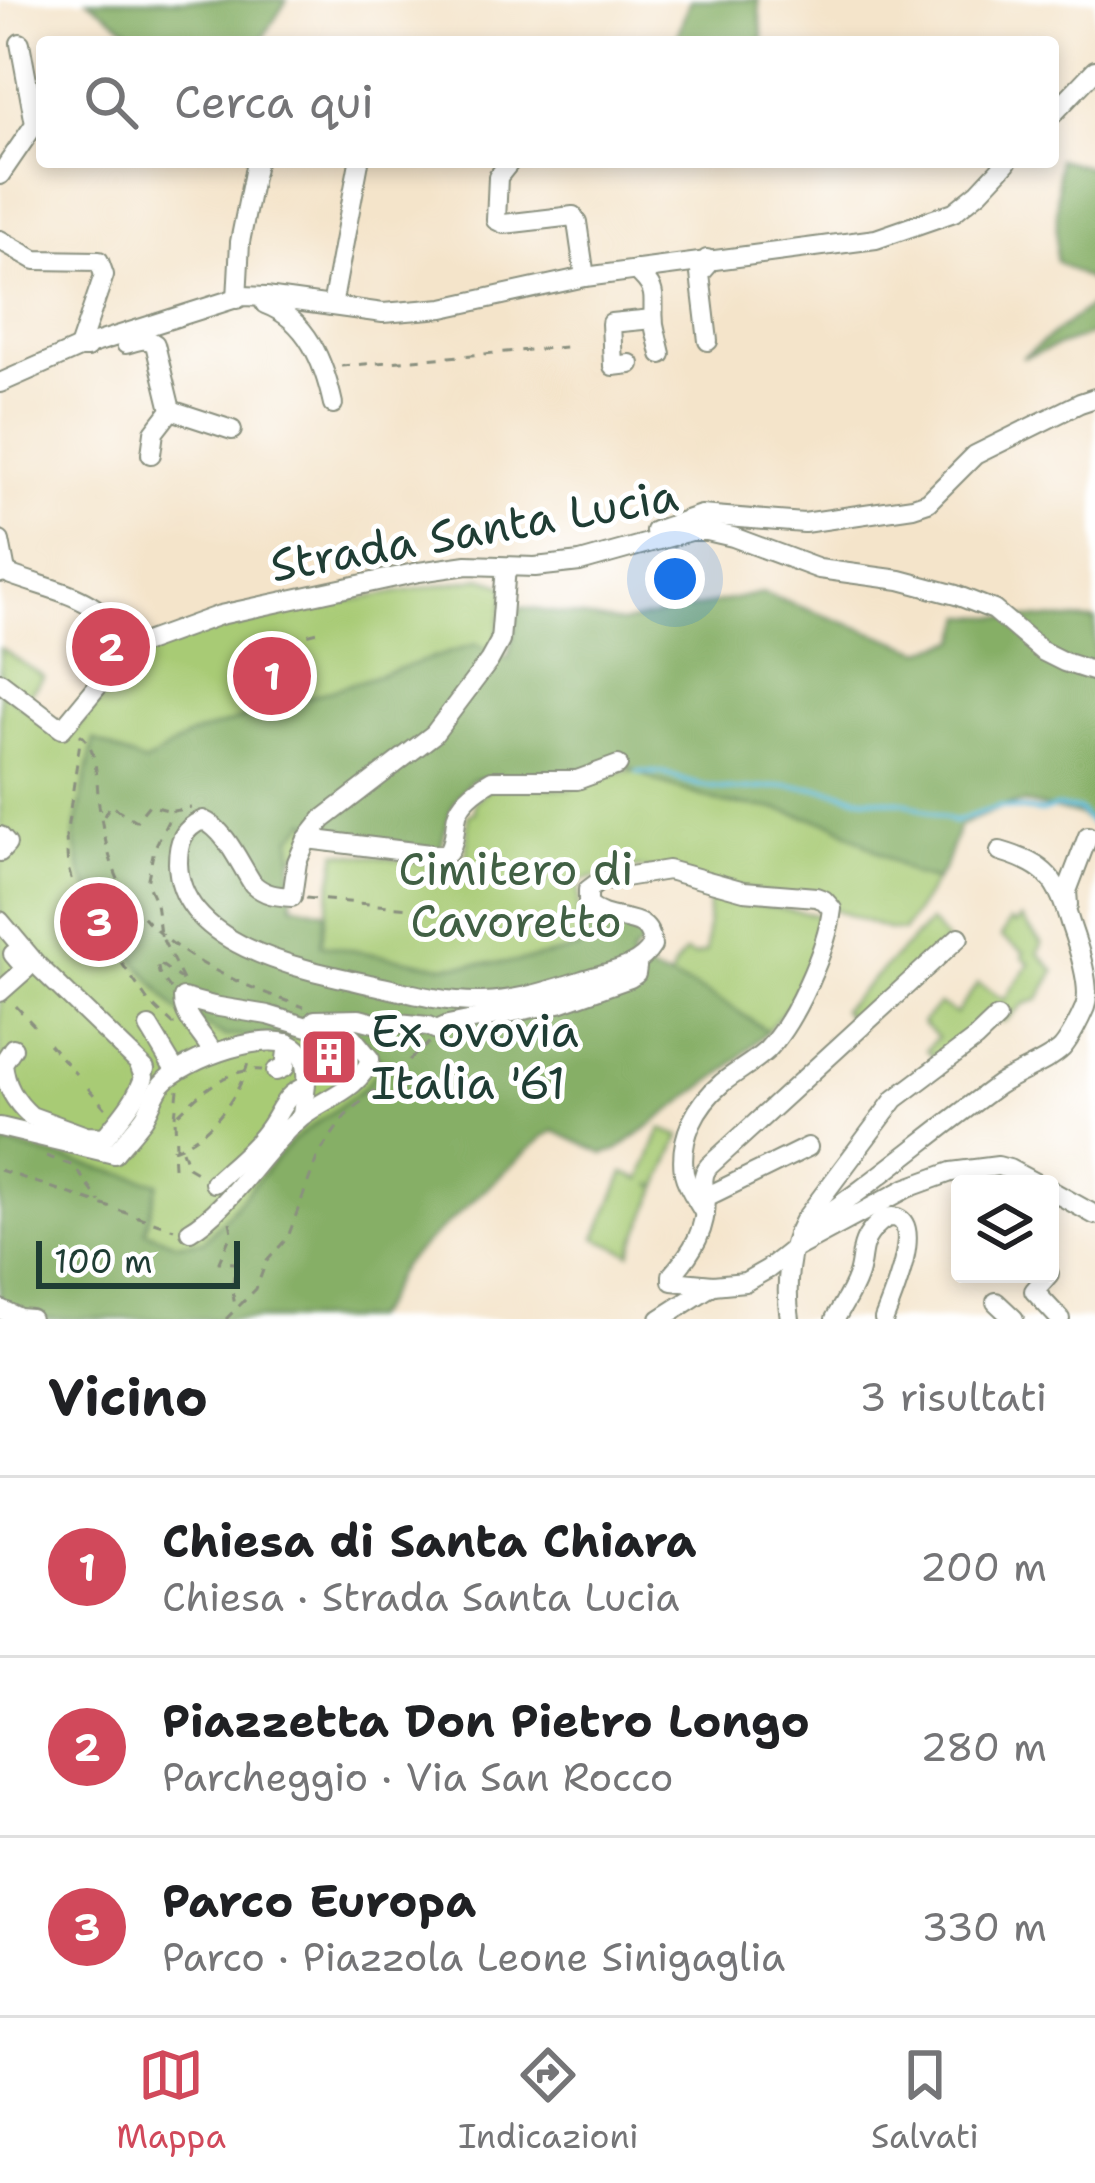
<!DOCTYPE html>
<html lang="it">
<head>
<meta charset="utf-8">
<style>
	:root { --surface:#fff; --page:#f2f2f2; --text:#202124; --muted:#757577; --line:#e0e0e0; --accent:#d1495b }
	body { margin:0; font-family:"Shantell Sans",sans-serif; background:var(--page); color:var(--text) }
	.controls { position:absolute; right:36px; bottom:36px; display:grid; overflow:hidden; border-radius:12px; box-shadow:0 6px 18px #0003 }
	.controls button { width:108px; height:108px; display:grid; place-items:center; padding:0; border:0; border-bottom:3px solid var(--line); background:var(--surface); color:var(--text); font:60px sans-serif }
	.scale { position:absolute; left:36px; bottom:30px; width:204px; box-sizing:border-box; padding-left:12px; border:6px solid #1f3d34; border-top:0; font-size:33px; line-height:42px; white-space:nowrap; color:#1f3d34; -webkit-text-stroke:9px #fff; paint-order:stroke }
	.you { position:absolute; left:675px; top:579px; width:42px; height:42px; margin:-30px; border:9px solid #fff; border-radius:50%; background:#1a73e8; box-shadow:0 0 0 18px #1a73e833 }
	.badge { display:grid; place-items:center; width:78px; height:78px; border-radius:50%; background:var(--accent); color:#fff; font-size:39px; font-weight:700 }
	.pin { position:absolute; translate:-50% -50%; border:6px solid #fff; box-shadow:0 3px 12px #0006 }
	.list { margin:0; padding:0; list-style:none }
	h2 { display:flex; justify-content:space-between; align-items:center; height:156px; margin:0; padding:0 48px; font-size:51px }
	h2 small { font-size:39px; font-weight:400; color:var(--muted) }
	.list li { display:grid; grid-template-columns:78px 1fr auto; gap:36px; align-items:center; box-sizing:border-box; height:180px; padding:0 48px; border-top:3px solid var(--line) }
	.list b { display:block; font-size:45px; white-space:nowrap }
	.list p { margin:0; font-size:39px; white-space:nowrap; color:var(--muted) }
	.list em { font-size:39px; font-style:normal; color:var(--muted) }
	.icon { flex:none; width:66px; height:66px; fill:none; stroke:currentColor; stroke-width:2; stroke-linecap:round; stroke-linejoin:round }
	.map { position:relative; flex:none; width:1095px; height:1319px; overflow:hidden }
	.search { position:absolute; background:var(--surface); box-shadow:0 6px 18px #0003; left:36px; right:36px; top:36px; height:132px; display:flex; align-items:center; gap:30px; box-sizing:border-box; padding:0 42px; border-radius:12px; color:var(--muted); font-size:45px }
	.sheet { height:696px; background:var(--surface) }
	nav { display:flex; justify-content:space-around; align-items:center; box-sizing:border-box; height:168px; border-top:3px solid var(--line); background:var(--surface); font-size:33px; color:var(--muted) }
	nav a { display:grid; justify-items:center; gap:6px }
	nav .on { color:var(--accent) }
	.map>svg:first-child { display:block }
</style>
</head>
<body>
<div class="map">
<svg width="1095" height="1319" viewBox="0 0 1095 1319">
	<rect width="100%" height="100%" fill="#fff"/>
	<filter id="ink" filterUnits="userSpaceOnUse"><feTurbulence type="fractalNoise" baseFrequency=".00833" numOctaves="2"/><feDisplacementMap in="SourceGraphic" scale="24" xChannelSelector="R" yChannelSelector="G"/><feConvolveMatrix kernelMatrix="1 2 1 2 8 2 1 2 1" color-interpolation-filters="sRGB"/></filter>
	<filter id="wash" filterUnits="userSpaceOnUse"><feTurbulence type="fractalNoise" baseFrequency=".004" numOctaves="4" result="noise"/><feDisplacementMap in="SourceGraphic" scale="48" xChannelSelector="R" yChannelSelector="G"/><feGaussianBlur stdDeviation="2.7" result="paint"/><feColorMatrix in="noise" values="0 0 0 0 0 0 0 0 0 0 0 0 0 0 0 0 0 1.4 0 .05"/><feComposite in="paint" operator="in"/></filter>
	<g filter="url(#wash)">
		<rect width="100%" height="100%" fill="#f4e4ca"/>
		<!-- green -->
		<g fill="#a8cb74" stroke="#648454" stroke-width="3">
			<path d="M482 578 506 586 495 651 285 867 176 894 497 1022 362 1297 0 1305V689L60 733 71 734 143 651 236 620Z"/>
			<path d="M0 648 44 677 25 699 0 680Z"/>
			<path d="M635 771 658 782 723 803 771 808 834 824 913 874 936 880 903 931 887 929 819 904 637 868 579 881 578 949 516 963 441 966 321 945 337 852 456 867 466 858 468 815 475 812V802L493 784 570 789 602 772Z"/>
			<path d="M714 896 822 916 824 923 792 1002 767 1031C737 1011 705 989 670 979L674 967 685 952 694 956 706 952 709 898Z"/>
			<path d="M1021 918 1042 944 1038 953 1055 971 1038 1000 1024 1004 1005 1021 977 1025 935 1059 926 1050 937 1037 922 1023 939 1004 956 1014 978 983 1004 1000 1030 963 1022 957 1024 952 1001 937 1010 921 1016 924Z"/>
			<path d="M930 922 947 941 856 1026 842 1010Z"/>
			<path d="M661 1129 680 1136 659 1186 651 1184 658 1187 630 1253 596 1238 624 1173 641 1180Z"/>
		</g>
		<!-- forest -->
		<g fill="#86af66" stroke="#52764d" stroke-width="3">
			<path d="M88 0H287L260 42H145Z"/>
			<path d="M690 0H758L763 42H675Z"/>
			<path d="M1058 159 1095 169V300L1092 282 1056 261Z"/>
			<path d="M1095 302V333L1022 358Z"/>
			<path d="M762 593 923 651 958 640 965 616 1095 620V827L1080 815 1026 803 1007 805 959 826 945 867 936 880 913 874 834 824 771 808 723 803 658 782 626 766 472 780C449 801 448 822 440 851L324 832 307 821 292 837V904L326 912 321 945 441 966 516 962 578 949V910C598 925 622 921 641 935L643 944 632 954 631 960C647 972 665 976 683 983 713 994 741 1013 767 1031L727 1069 617 1150 604 1154 554 1131 543 1137 403 1264C390 1282 387 1305 370 1319H0V1148L9 1145 158 1183 145 1231 177 1244 204 1241 292 1141 361 1091 383 1064 358 1036H225L176 1010 121 943 82 876 74 836 94 740 144 763 191 735 476 644 508 658 520 607 622 623Z"/>
		</g>
		<g fill="none" stroke-linecap="round" stroke-linejoin="round">
			<!-- stream -->
			<path stroke="#5dbcdb" stroke-width="4.5" d="M637 772 663 773 698 785 717 788 738 790 789 786 825 789 858 797 904 802 954 822 999 807 1042 812 1056 807 1079 810 1095 829"/>
		</g>
	</g>
	<g filter="url(#ink)">
		<g fill="none" stroke-linecap="round" stroke-linejoin="round">
			<!-- minor casing -->
			<g stroke="#8a907f" stroke-width="22">
				<g id="minor">
					<path d="M1053 114 1095 70"/>
					<path d="M510 162 498 177 496 220 504 224 573 216 577 222 585 277"/>
					<path d="M0 175 35 124 20 43"/>
					<path d="M0 240 35 260 99 261 104 275 79 348H87"/>
					<path d="M707 259 708 265 700 274 708 341"/>
					<path d="M636 270C661 293 651 296 654 324 656 334 659 345 661 354"/>
					<path d="M237 299 240 242 256 162"/>
					<path d="M265 304C308 320 324 363 333 404"/>
					<path d="M332 306 359 162"/>
					<path d="M126 344C136 341 146 336 155 344L171 410 154 432 151 454"/>
					<path d="M630 364 613 366 611 323 653 319"/>
					<path d="M0 383 79 348 243 296 266 297 383 313 443 308 585 277 876 239 954 212 979 192 1007 162"/>
					<path d="M171 410 232 430"/>
					<path d="M655 531 701 515 804 523 913 507 928 502 975 455 1080 403 1095 398"/>
					<path d="M0 541 6 572 0 573"/>
					<path d="M0 567 11 575C63 594 101 596 129 648"/>
					<path d="M506 567 500 641 489 661 434 734 323 819 307 839 297 862 292 897C276 896 265 895 253 884 239 863 226 830 203 820 183 828 178 842 178 863 180 948 310 971 374 985 409 993 445 1003 482 1002 519 1001 554 989 589 978 611 971 639 968 652 946 650 908 612 927 588 905V890L600 881 668 870 744 891 816 897 824 900 832 909C827 949 795 1021 767 1050 753 1063 737 1071 722 1083 696 1105 679 1137 684 1173 687 1187 698 1201 705 1214"/>
					<path d="M129 648 220 615 419 572 467 565 535 567 580 562 691 531H707L733 537 819 569 900 580 956 595 994 610 1042 651 1064 662 1095 672"/>
					<path d="M0 682 62 729 129 648"/>
					<path d="M0 836 7 844 0 852"/>
					<path d="M307 839 438 855 448 853C456 840 454 829 457 815 461 800 478 788 492 780H577L618 765"/>
					<path d="M1068 905 1067 891 1088 836"/>
					<path d="M0 921 37 965 145 1069"/>
					<path d="M0 992 26 969 13 954"/>
					<path d="M315 1020 359 1019 378 1024 398 1023 428 1026 437 1030 448 1025 559 1003 630 978 636 974 637 967"/>
					<path d="M149 1027 176 1072"/>
					<path d="M13 1048 3 1063C5 1085 14 1101 31 1116L86 1136 105 1137C120 1118 137 1100 144 1077L139 1064"/>
					<path d="M276 1071 285 1067 288 1043"/>
					<path d="M0 1127 114 1154C124 1142 135 1130 144 1118 151 1107 154 1094 162 1084 181 1060 278 1024 299 1051 312 1068 304 1096 302 1115"/>
					<path d="M808 1147 706 1197C706 1230 694 1250 672 1275V1281L713 1285 745 1282 768 1269 792 1250 907 1188 951 1172 998 1166 1009 1169 1037 1184"/>
					<path d="M214 1183C231 1167 252 1151 266 1132 280 1115 283 1094 305 1087"/>
					<path d="M1050 1190 1095 1215"/>
					<path d="M706 1197C703 1185 701 1175 709 1166L959 937"/>
					<path d="M190 1231C231 1207 262 1150 301 1117 324 1098 360 1090 370 1059L352 1037 335 1030 311 1028 268 1015 213 1006 183 998C183 1017 201 1032 210 1048L208 1055"/>
					<path d="M797 1234C868 1189 930 1134 998 1085 1016 1073 1048 1062 1062 1048 1070 1039 1080 1019 1085 1007 1092 987 1078 946 1071 926 1057 879 1048 865 1000 851"/>
					<path d="M1049 1274 1034 1291 1060 1319"/>
					<path d="M996 1302 1014 1319"/>
					<path d="M0 1309 19 1318 31 1319"/>
					<path d="M660 1319 713 1285"/>
					<path d="M790 1319C785 1288 788 1250 803 1222L895 1099 975 1039 997 1018"/>
					<path d="M835 1319C842 1306 852 1292 857 1277 863 1262 859 1247 870 1233 875 1226 884 1217 892 1217 927 1218 890 1303 884 1319"/>
				</g>
			</g>
			<!-- path -->
			<g stroke="#8a907f" stroke-width="3" stroke-dasharray="9 9" stroke-linecap="butt">
				<path d="M341 366 566 347"/>
				<path d="M230 692 241 657 266 645 318 632"/>
				<path d="M104 816 110 805 136 821 149 805 171 811"/>
				<path d="M306 898 450 912"/>
				<path d="M183 980 160 934 156 903 147 883 154 849 173 811 191 808"/>
				<path d="M171 989 159 973 157 962 182 980"/>
				<path d="M16 1006 40 1032"/>
				<path d="M174 1025 148 1001 83 907 74 888 68 868 66 837 81 735C99 749 96 783 99 805 104 838 111 874 131 902 170 957 243 986 304 1007"/>
				<path d="M49 1044 76 1074"/>
				<path d="M88 1088 106 1109"/>
				<path d="M175 1116 178 1090"/>
				<path d="M176 1148 175 1117C199 1094 227 1067 262 1070"/>
				<path d="M182 1150 188 1167 200 1174"/>
				<path d="M46 1156 74 1166 100 1202"/>
				<path d="M174 1167 173 1149C209 1138 242 1094 249 1058"/>
				<path d="M0 1170 174 1229"/>
				<path d="M230 1222 232 1232 219 1262 236 1263 232 1289 235 1306"/>
				<path d="M226 1319 256 1289 266 1262 288 1237 318 1155 345 1116 430 1042"/>
			</g>
			<!-- minor -->
			<use href="#minor" stroke="#fff" stroke-width="18"/>
		</g>
	</g>
	<!-- icons -->
	<defs>
		<g id="building-square" transform="scale(3)"><rect x="-9" y="-9" width="18" height="18" rx="4" fill="#d1495b" stroke="#fff"/><path d="M-4-6H4V6H1V3H-1V6H-4ZM-2.5-4.3h1.7v1.8h-1.7ZM.8-4.3h1.7v1.8H.8ZM-2.5-1h1.7V.8h-1.7ZM.8-1h1.7V.8H.8Z" fill="#fff"/></g>
	</defs>
	<g fill-rule="evenodd">
		<use href="#building-square" x="329" y="1057"/>
	</g>
	<g text-anchor="middle" dominant-baseline="central" stroke-width="10" stroke-linejoin="round" paint-order="stroke">
		<!-- street labels -->
		<g font-size="45" fill="#1f3d34" stroke="#fff">
			<text transform="translate(474 530) rotate(-10)">Strada Santa Lucia</text>
		</g>
		<!-- park labels -->
		<g font-size="45" fill="#416044" stroke="#fff">
			<text x="516" y="869">Cimitero di<tspan x="516" dy="52">Cavoretto</tspan></text>
		</g>
		<!-- poi labels -->
		<g font-size="45" fill="#1f3d34" stroke="#fff" text-anchor="start">
			<text x="371" y="1031">Ex ovovia<tspan x="371" dy="52">Italia '61</tspan></text>
		</g>
	</g>
</svg>
<div class="controls">
<button><svg class="icon" aria-label="layers" viewBox="0 0 24 24"><path d="M12 4l9 5-9 5-9-5zM3 14l9 5 9-5"/></svg></button>
</div>
<div class="scale">100 m</div>
<div class="you"></div>
<div class="pin badge" style="left:272px;top:676px">1</div>
<div class="pin badge" style="left:111px;top:647px">2</div>
<div class="pin badge" style="left:99px;top:922px">3</div>
<div class="search"><svg class="icon" aria-label="search" viewBox="0 0 24 24"><circle cx="10" cy="10" r="6"/><path d="M15 15l6 6"/></svg>Cerca qui</div>
</div>
<section class="sheet">
<h2>Vicino<small>3 risultati</small></h2>
<ul class="list">
<li><span class="badge">1</span><div><b>Chiesa di Santa Chiara</b><p>Chiesa · Strada Santa Lucia</p></div><em>200 m</em></li>
<li><span class="badge">2</span><div><b>Piazzetta Don Pietro Longo</b><p>Parcheggio · Via San Rocco</p></div><em>280 m</em></li>
<li><span class="badge">3</span><div><b>Parco Europa</b><p>Parco · Piazzola Leone Sinigaglia</p></div><em>330 m</em></li>
</ul>
</section>
<nav>
<a class="on"><svg class="icon" aria-label="map" viewBox="0 0 24 24"><path d="M3 6l6-2 6 2 6-2v14l-6 2-6-2-6 2zM9 4v14M15 6v14"/></svg>Mappa</a>
<a><svg class="icon" aria-label="directions" viewBox="0 0 24 24"><path d="M12 3l9 9-9 9-9-9zM9 14v-3h6M13 9l2 2-2 2"/></svg>Indicazioni</a>
<a><svg class="icon" aria-label="saved" viewBox="0 0 24 24"><path d="M7 4h10v16l-5-4-5 4z"/></svg>Salvati</a>
</nav>
</body>
</html>
